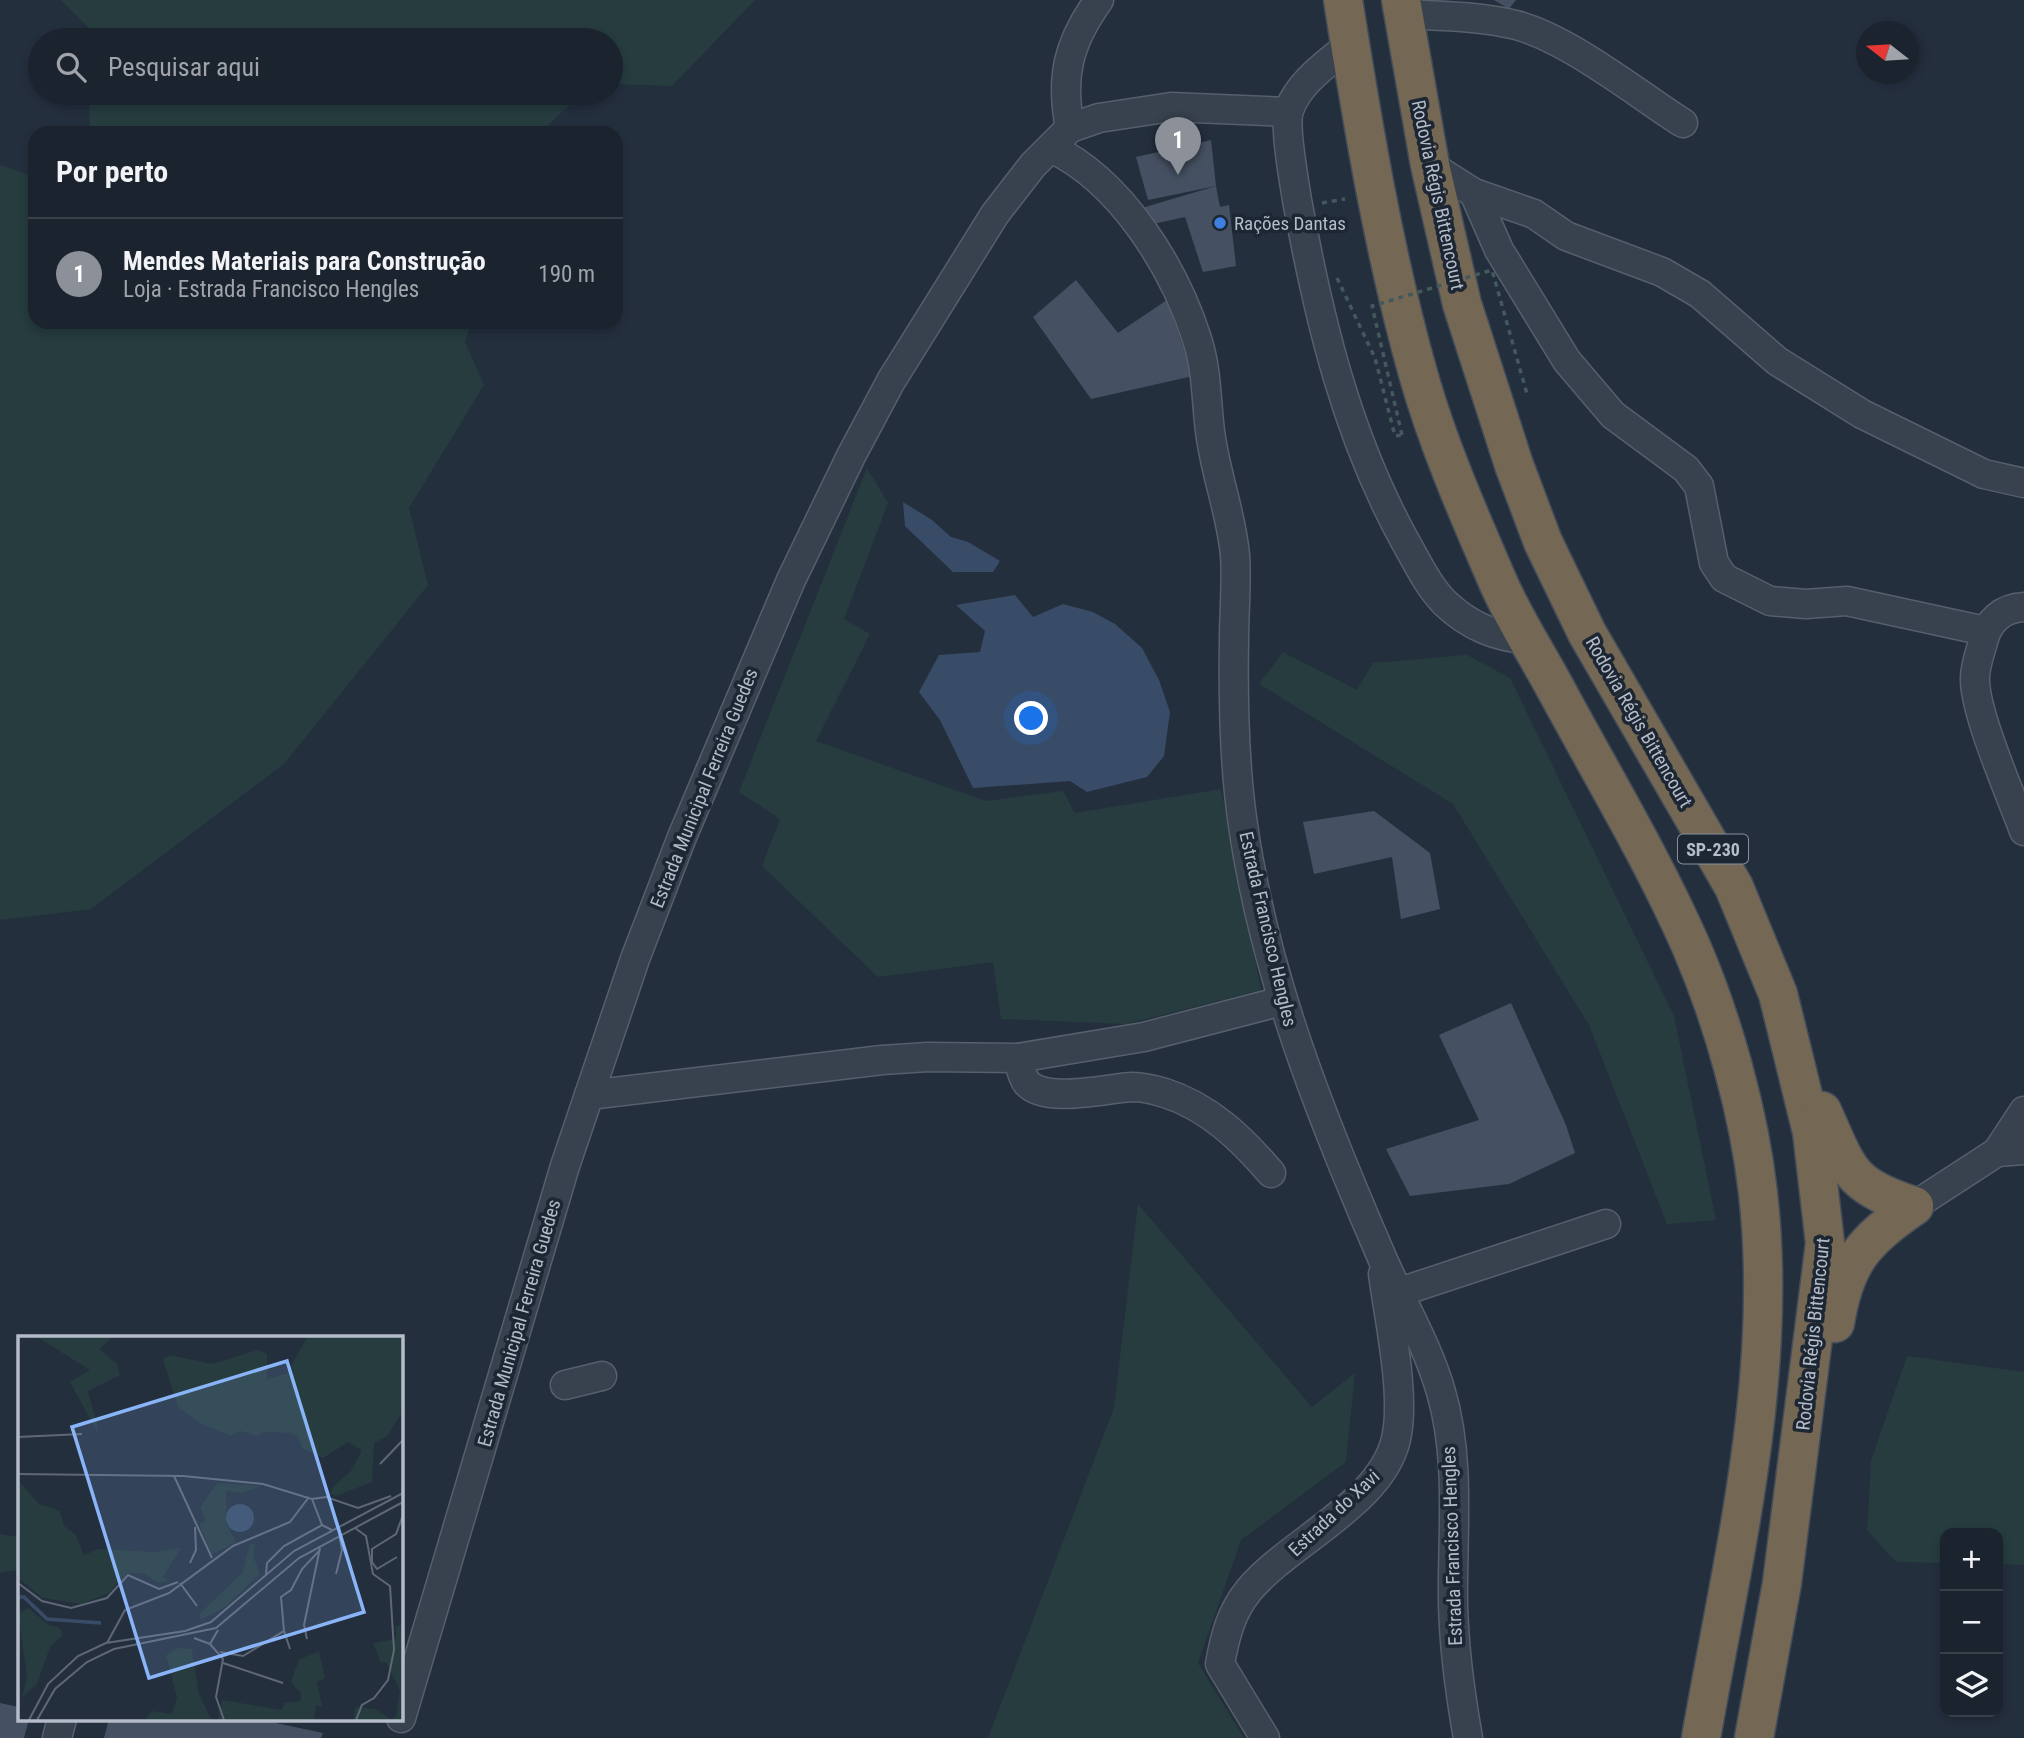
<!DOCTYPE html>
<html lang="pt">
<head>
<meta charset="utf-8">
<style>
	:root { --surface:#1b232e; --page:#242b36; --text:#f1f3f6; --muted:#a0a4aa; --line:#39404a; --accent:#8c9099 }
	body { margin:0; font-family:"Roboto Condensed",sans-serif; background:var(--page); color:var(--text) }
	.controls { position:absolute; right:21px; bottom:21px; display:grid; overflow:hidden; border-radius:14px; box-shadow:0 4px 10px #0003 }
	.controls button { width:63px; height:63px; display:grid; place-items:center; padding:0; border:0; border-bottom:2px solid var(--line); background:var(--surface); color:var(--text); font:35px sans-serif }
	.compass { position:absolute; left:1856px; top:21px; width:63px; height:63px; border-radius:50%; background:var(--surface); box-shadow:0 4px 10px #0003; rotate:287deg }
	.you { position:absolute; left:1032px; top:719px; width:24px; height:24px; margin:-18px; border:5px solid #fff; border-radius:50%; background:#1a73e8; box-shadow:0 0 0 10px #1a73e833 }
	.badge { display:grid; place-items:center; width:46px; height:46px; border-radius:50%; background:var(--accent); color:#fff; font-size:23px; font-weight:700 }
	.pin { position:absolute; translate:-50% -58px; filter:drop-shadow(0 2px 4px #0008) }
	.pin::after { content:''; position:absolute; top:37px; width:24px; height:21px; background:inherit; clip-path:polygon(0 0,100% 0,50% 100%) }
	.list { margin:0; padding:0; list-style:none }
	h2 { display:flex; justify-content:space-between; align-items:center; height:91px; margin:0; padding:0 28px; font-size:30px }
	h2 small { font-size:23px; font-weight:400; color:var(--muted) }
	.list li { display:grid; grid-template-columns:46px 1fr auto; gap:21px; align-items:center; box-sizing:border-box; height:112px; padding:0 28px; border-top:2px solid var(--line) }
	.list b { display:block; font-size:26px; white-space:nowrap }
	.list p { margin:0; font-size:23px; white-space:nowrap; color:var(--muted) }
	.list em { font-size:23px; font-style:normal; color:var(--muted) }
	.icon { flex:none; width:38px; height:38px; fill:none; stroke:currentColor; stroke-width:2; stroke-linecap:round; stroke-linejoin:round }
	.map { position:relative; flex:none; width:2024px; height:1738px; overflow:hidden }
	.search { position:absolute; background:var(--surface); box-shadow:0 4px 10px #0003; left:28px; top:28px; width:595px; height:77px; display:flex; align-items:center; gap:18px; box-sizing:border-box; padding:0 24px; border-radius:38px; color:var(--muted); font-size:26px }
	.panel { position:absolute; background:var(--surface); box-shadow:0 4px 10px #0003; left:28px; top:126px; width:595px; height:203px; border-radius:21px }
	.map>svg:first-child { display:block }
</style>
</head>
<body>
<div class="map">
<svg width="2024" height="1738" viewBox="0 0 2024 1738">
	<rect width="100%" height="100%" fill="#242f3e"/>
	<!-- green -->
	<g fill="#263c3f">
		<path d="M61 0H755L672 86 611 84V40H88V27Z"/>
		<path d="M89 93H582L540 133H90Z"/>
		<path d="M0 165 35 177V322H472L465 342 484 385 409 508 428 585 284 764 91 909 0 920Z"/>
		<path d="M867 468 888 503 844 619 870 634 816 741 986 801 1063 791 1075 813 1221 789 1261 990 1126 1024 1001 1019 993 962 878 977 762 866 780 819 739 792Z"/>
		<path d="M1283 652 1357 690 1373 663 1467 655 1510 678 1674 1016 1716 1220 1667 1224 1589 1025 1453 804 1259 684Z"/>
		<path d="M1138 1204 1312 1407 1355 1373 1346 1462 1241 1540 1198 1663 1244 1738H988L1114 1408Z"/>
		<path d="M1907 1356 2024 1372V1565L1998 1564V1533H1945V1563L1896 1562 1867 1530 1871 1461Z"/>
		<path d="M0 1534 19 1537V1570L0 1573Z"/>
	</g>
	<!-- water -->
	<g fill="#394c67">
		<path d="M903 502 932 520 951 537 968 542 1000 561 993 572H953L905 526Z"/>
		<path d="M1015 595 1033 617 1063 604 1093 612 1115 624 1142 648 1159 680 1170 712 1164 756 1147 777 1087 792 1070 781 973 788 940 720 919 692 939 655 980 652 985 631 956 605Z"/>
	</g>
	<!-- building -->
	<g fill="#455162">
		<path d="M1494 0H1516L1509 9Z"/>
		<path d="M1211 140 1216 186 1148 200 1136 157Z"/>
		<path d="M1216 186 1220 207 1229 205 1236 266 1203 272 1185 217 1153 224 1142 208Z"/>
		<path d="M1076 280 1118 333 1167 300 1193 376 1091 399 1033 317Z"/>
		<path d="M1374 811 1430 853 1440 909 1401 919 1392 857 1314 874 1303 822Z"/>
		<path d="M1511 1003 1566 1125 1575 1153 1509 1184 1410 1196 1386 1149 1479 1120 1439 1035Z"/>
		<path d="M0 1703 19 1707V1719H29L24 1738H0Z"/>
		<path d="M109 1719H257L323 1733 321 1738H104Z"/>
	</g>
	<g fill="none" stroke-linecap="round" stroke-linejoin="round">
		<!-- minor casing -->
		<g stroke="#565f6c" stroke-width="31">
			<g id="minor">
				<path d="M1403 14C1440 16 1479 16 1516 25 1569 39 1636 93 1683 123"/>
				<path d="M1349 45C1328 63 1299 82 1289 110 1284 126 1294 181 1297 200 1319 319 1346 434 1405 541 1417 562 1428 586 1445 603 1470 627 1497 637 1530 640"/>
				<path d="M1070 128C1060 77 1068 43 1099 0"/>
				<path d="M1051 148C1121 181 1174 267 1197 339 1207 370 1206 399 1210 431 1215 473 1231 512 1235 555 1237 583 1234 612 1234 640 1233 698 1234 760 1242 818 1263 971 1319 1112 1380 1253 1400 1300 1427 1343 1441 1392 1461 1460 1452 1534 1453 1603 1454 1649 1460 1693 1468 1738"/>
				<path d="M1430 165 1474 193 1534 214 1566 236 1662 272 1700 294 1777 361 1862 414 1984 474 2024 483"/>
				<path d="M1474 193 1499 250 1567 361 1613 415 1686 469 1699 486 1714 563 1724 578 1770 601 1806 604 1847 601 1985 631"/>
				<path d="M2024 607C2002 608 1988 621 1983 642 1980 653 1975 666 1975 678 1974 712 2011 795 2024 831"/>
				<path d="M1018 1058C1020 1066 1022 1077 1027 1083 1047 1104 1106 1088 1133 1087 1143 1087 1155 1090 1165 1093 1209 1107 1242 1139 1271 1173"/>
				<path d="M589 1095 882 1060 928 1057 1018 1058 1144 1037 1282 1001"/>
				<path d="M1997 1152 2024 1111"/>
				<path d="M1914 1206 1997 1152 2024 1150"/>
				<path d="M1400 1292 1606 1224"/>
				<path d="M565 1385 602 1376"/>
				<path d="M401 1718 565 1166 635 959 682 837 791 580 851 456 891 381 995 214 1033 165 1070 128 1099 118 1171 107 1288 112"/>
				<path d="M57 1738 62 1719"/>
				<path d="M1265 1738 1220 1664C1225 1636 1231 1612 1249 1590 1290 1541 1381 1504 1396 1439 1406 1396 1389 1319 1383 1274"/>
			</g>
		</g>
		<!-- highway casing -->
		<g stroke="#434c59" stroke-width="41">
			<g id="highway">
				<path d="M1343 0C1363 126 1384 254 1419 377 1439 447 1469 515 1498 582 1515 621 1539 657 1559 695 1604 778 1653 860 1691 946 1723 1020 1749 1113 1758 1193 1779 1375 1732 1560 1701 1738"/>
				<path d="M1401 0 1430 165 1462 304 1514 465 1543 542 1587 633 1734 887 1778 994 1812 1132 1825 1243 1782 1583 1754 1738"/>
				<path d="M1822 1111C1849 1170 1848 1185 1914 1206"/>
				<path d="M1835 1323C1845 1261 1864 1241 1914 1206"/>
			</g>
		</g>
		<!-- path -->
		<g stroke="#44595c" stroke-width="3.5" stroke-dasharray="5 5" stroke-linecap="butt">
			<path d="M1322 203 1345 199"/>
			<path d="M1337 278 1375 358 1395 436 1402 435"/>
		</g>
		<!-- minor -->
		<use href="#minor" stroke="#38414e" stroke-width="28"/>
		<!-- highway -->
		<use href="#highway" stroke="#746855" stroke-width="38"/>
		<!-- path-bridge -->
		<path stroke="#44595c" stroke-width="3.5" stroke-dasharray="5 5" stroke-linecap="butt" d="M1402 435 1372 306 1492 270 1527 394"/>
	</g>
	<!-- markers -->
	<circle fill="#3f7fe0" stroke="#1d2633" stroke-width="2.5" cx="1220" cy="223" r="7"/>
	<g text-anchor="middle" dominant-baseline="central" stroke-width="7" stroke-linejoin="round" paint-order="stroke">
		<!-- shield labels -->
		<rect fill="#1d2633" stroke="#878f9c" stroke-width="2" x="1678" y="834.5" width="70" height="29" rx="5"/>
		<g font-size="18" font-weight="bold" fill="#b4bcc9">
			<text x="1713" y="849">SP-230</text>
		</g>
		<!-- street labels -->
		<g font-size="19" fill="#b4bcc9" stroke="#1d2633">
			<text transform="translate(1438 195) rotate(78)">Rodovia Régis Bittencourt</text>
			<text transform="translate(1639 722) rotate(60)">Rodovia Régis Bittencourt</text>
			<text transform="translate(704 788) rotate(-68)">Estrada Municipal Ferreira Guedes</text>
			<text transform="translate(1268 929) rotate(77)">Estrada Francisco Hengles</text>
			<text transform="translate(519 1323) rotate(-74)">Estrada Municipal Ferreira Guedes</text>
			<text transform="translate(1813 1334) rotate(-84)">Rodovia Régis Bittencourt</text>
			<text transform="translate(1334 1513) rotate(-43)">Estrada do Xavi</text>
			<text transform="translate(1452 1546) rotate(-92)">Estrada Francisco Hengles</text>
		</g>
		<!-- poi labels -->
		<g font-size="19" fill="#b4bcc9" stroke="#1d2633" text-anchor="start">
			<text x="1234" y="223">Rações Dantas</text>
		</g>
	</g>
	<!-- overview -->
	<g transform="translate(18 1336)">
		<rect width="385" height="385" fill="#242f3e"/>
		<path d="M19 1H95L81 13 99 28 102 39 70 55 82 101 52 46 72 34ZM289 1H385V75L369 100 356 107 354 146 318 160 312 158 315 151 333 135 344 114 330 106 305 122 284 112 281 102 273 97 245 96 240 100 222 95 213 100 185 89 160 71 145 23 152 19 194 28 240 14 249 18V44L269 37ZM0 144 21 168 42 175 46 190 58 199 66 219 81 213 137 216 163 212 145 241 151 245 139 247 126 237H109L91 257 63 268 25 262 0 242ZM199 147 244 150 224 157 208 155 209 189 218 206 194 219 181 188 188 184 182 171ZM232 207 237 209 235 219 242 238 207 271 183 284 181 278 225 236ZM10 272 32 290 41 291 45 299 32 311 19 348 4 362 9 340 0 278ZM385 289V384H335L338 371 357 373 373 383 378 380 382 355 368 326 363 327 355 307 378 303V290ZM174 313 181 358 193 383 200 384 204 364 264 374 267 367 283 365V357L273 346 281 323 301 316 307 342 299 346 304 370H298L296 382 303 384H127L134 375 154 378 159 361 148 319 159 312Z" fill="#263c3f"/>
		<path d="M208 182a14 14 0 1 1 28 0a14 14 0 1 1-28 0Z" fill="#394c67"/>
		<path fill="none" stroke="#394c67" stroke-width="3.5" d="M0 261H6L29 283 83 287"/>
		<path fill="none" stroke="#5e6776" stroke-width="2" d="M0 101 64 98M362 128 385 104M0 138 165 140 245 148 294 163 304 189M156 140 194 222M294 163 308 161 340 172 373 160M337 192 348 200 355 238 372 250 376 314 370 344 356 362 344 369 338 384M379 221 359 233 354 226V213L378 198 385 179M172 227 178 214 177 191M318 238 324 214 321 199M248 239 249 227 266 210 304 189 314 194M0 247 24 265 53 272 89 262 110 239 141 253 160 246M162 247 179 270M266 295 263 261 273 254 284 233 301 215M176 302 192 308 200 294M289 303 286 289 302 212M89 307 107 274 151 257 215 210 272 186 291 161M192 308 205 323 198 361 206 384M202 316 225 320 266 295 272 313M205 327 265 347M11 384 30 348 60 320 88 307 167 295 193 286 276 215 385 157M19 384 37 353 69 326 96 313 198 292 281 222 385 166"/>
		<path fill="#8ab4f8" fill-opacity="0.15" stroke="#8ab4f8" stroke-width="3.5" d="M269 25 346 276 131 342 54 91Z"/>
		<rect width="385" height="385" fill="none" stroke="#b4bcc9" stroke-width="3.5"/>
	</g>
</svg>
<div class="controls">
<button>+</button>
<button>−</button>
<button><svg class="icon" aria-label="layers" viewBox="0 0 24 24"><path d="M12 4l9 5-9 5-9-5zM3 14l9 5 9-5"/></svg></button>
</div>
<svg class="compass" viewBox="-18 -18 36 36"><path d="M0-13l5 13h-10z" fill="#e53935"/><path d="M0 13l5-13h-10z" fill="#a0a4aa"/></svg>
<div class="you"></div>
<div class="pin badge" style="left:1178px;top:175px">1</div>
<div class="search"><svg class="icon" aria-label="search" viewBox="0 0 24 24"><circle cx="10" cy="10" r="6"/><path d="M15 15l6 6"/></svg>Pesquisar aqui</div>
<section class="panel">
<h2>Por perto<small></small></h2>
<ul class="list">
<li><span class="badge">1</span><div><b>Mendes Materiais para Construção</b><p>Loja · Estrada Francisco Hengles</p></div><em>190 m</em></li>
</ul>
</section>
</div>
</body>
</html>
